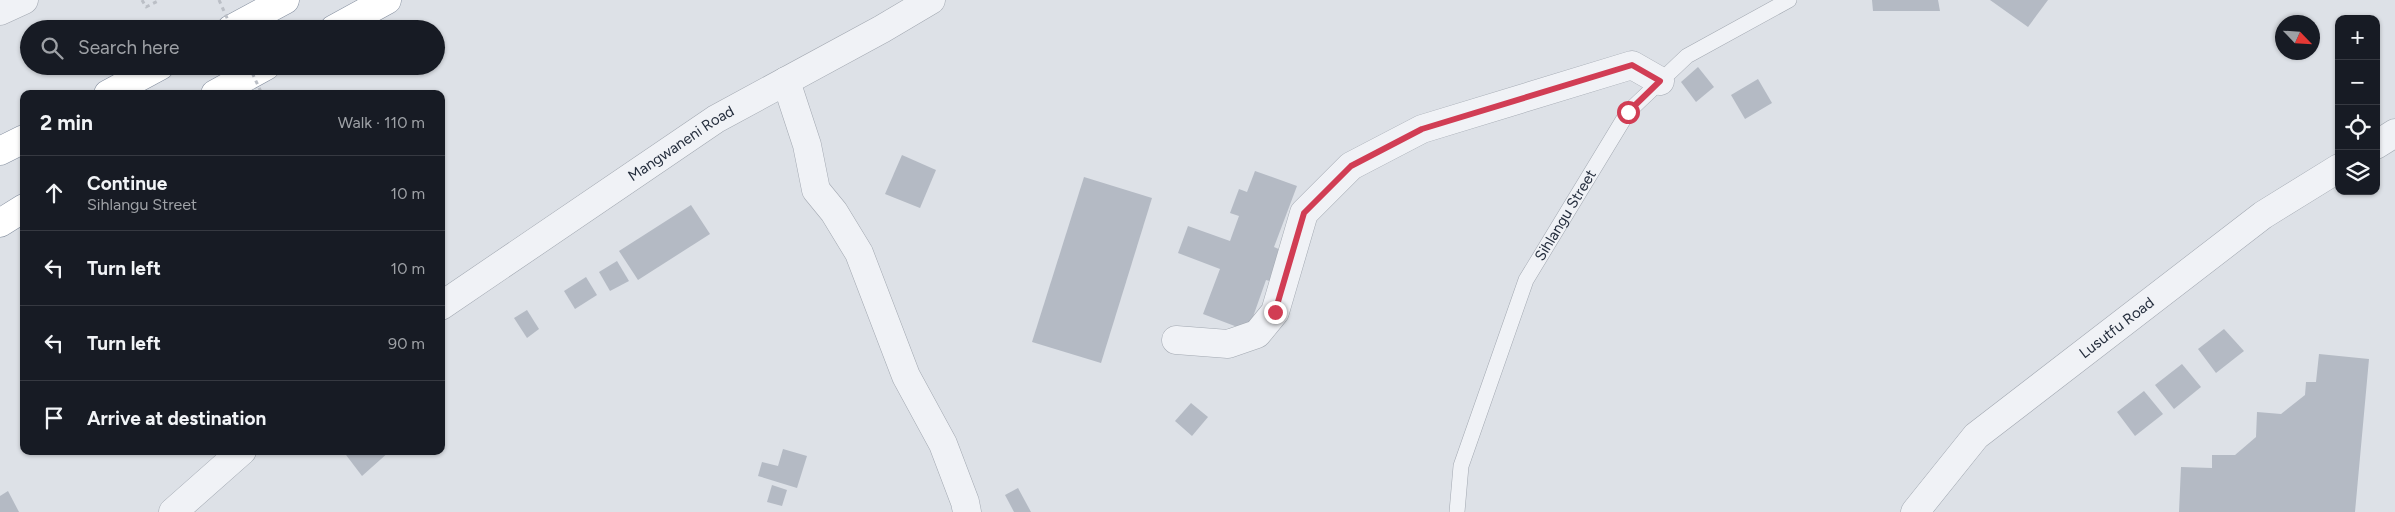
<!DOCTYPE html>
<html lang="en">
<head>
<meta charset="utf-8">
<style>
	:root { --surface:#171b24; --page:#242831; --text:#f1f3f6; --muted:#9ea1a6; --line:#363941 }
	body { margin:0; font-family:Figtree,sans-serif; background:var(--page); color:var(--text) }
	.controls { position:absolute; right:15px; top:15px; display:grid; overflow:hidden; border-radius:10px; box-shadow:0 1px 4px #0004 }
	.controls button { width:45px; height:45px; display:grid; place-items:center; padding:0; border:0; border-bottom:1px solid var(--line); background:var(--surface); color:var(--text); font:25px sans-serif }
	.compass { position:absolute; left:2275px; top:15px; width:45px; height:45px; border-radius:50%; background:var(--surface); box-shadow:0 1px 4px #0004; rotate:115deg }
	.stop { position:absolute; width:15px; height:15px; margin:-11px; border:4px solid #d13d54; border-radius:50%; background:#fff }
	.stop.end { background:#d13d54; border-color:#fff; box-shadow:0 1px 5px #0008 }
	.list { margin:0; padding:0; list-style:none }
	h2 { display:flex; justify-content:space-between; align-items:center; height:65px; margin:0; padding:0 20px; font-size:21px }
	h2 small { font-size:16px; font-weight:400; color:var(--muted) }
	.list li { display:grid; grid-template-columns:32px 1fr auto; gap:15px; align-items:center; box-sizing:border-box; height:75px; padding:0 20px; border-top:1px solid var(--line) }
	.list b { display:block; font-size:19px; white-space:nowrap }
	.list p { margin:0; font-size:16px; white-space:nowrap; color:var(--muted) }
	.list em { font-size:16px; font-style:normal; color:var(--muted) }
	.icon { flex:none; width:28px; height:28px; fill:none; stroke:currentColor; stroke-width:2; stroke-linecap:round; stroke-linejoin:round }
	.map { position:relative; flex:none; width:2395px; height:512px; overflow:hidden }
	.search { position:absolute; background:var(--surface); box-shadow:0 1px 4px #0004; left:20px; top:20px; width:425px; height:55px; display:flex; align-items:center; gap:12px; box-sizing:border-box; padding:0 18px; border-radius:28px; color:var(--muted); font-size:19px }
	.panel { position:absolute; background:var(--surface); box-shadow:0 1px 4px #0004; left:20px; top:90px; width:425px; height:365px; border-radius:10px }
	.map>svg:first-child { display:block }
</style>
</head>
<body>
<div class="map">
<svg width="2395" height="512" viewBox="0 0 2395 512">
	<rect width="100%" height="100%" fill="#dde1e7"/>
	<!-- building -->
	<g fill="#b4bac4">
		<path d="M1872 0H1938L1940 11H1873Z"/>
		<path d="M1990 0H2048L2028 27Z"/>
		<path d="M1698 67 1714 87 1696 102 1681 82Z"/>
		<path d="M1758 79 1772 103 1745 119 1731 95Z"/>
		<path d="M902 155 936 170 920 208 885 194Z"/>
		<path d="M1255 171 1297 186 1274 247 1290 254 1279 284 1266 280 1248 331 1203 314 1220 269 1178 253 1188 226 1230 241 1239 216 1230 213 1239 189 1247 192Z"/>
		<path d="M1084 177 1152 198 1101 363 1032 342Z"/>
		<path d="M691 205 710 234 638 280 619 251Z"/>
		<path d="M617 261 629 281 610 291 599 272Z"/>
		<path d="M586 277 597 295 575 309 564 291Z"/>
		<path d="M527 310 539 329 527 338 514 318Z"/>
		<path d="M2224 329 2244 351 2216 373 2198 349Z"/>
		<path d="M2319 354 2369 359 2355 512H2179L2181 467 2212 468V455H2235L2256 437 2257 412 2281 414 2305 395 2306 382H2316Z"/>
		<path d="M2182 364 2201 387 2174 409 2155 385Z"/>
		<path d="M2144 391 2163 414 2135 436 2117 412Z"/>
		<path d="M1191 403 1208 417 1192 436 1175 421Z"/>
		<path d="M783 449 807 456 797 488 758 476 762 462 778 466Z"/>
		<path d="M343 451H390L362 476Z"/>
		<path d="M772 485 787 490 782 506 767 502Z"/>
		<path d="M1018 488 1031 512H1014L1005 495Z"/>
		<path d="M8 491 19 512H0V496Z"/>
	</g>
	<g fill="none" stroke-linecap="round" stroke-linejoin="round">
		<!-- service casing -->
		<g stroke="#a2a8b1" stroke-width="16">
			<g id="service">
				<path id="s1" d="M1457 512 1461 466 1526 280 1628 112 1687 56 1789 0"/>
			</g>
		</g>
		<!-- minor casing -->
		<g stroke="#a2a8b1" stroke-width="29">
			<g id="minor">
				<path d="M0 11 24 0"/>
				<path d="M786 81 807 145 816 190 834 212 859 253 906 376 943 444 965 502 967 512"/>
				<path id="s2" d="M441 306 716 119 882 29 931 0"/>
				<path d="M1176 340 1228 344 1257 334 1275 312 1304 213 1351 166 1422 129 1632 65 1660 81"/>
				<path d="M173 512 242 451"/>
			</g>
		</g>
		<!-- tertiary casing -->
		<g stroke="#a2a8b1" stroke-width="29">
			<g id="tertiary">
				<path d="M2376 145 2395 133"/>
				<path id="s3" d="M1915 512 1976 436 2263 215 2339 168"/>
			</g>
		</g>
		<!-- motorway casing -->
		<g stroke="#848e9e" stroke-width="29">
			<g id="motorway">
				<path d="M231 29 285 0"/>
				<path d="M334 29 387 0"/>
				<path d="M108 94 160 66"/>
				<path d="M215 94 266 66"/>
				<path d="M0 151 24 139"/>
				<path d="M0 223 24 208"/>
			</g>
		</g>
		<!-- path -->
		<path stroke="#bbbfc6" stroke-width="3" stroke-dasharray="4 4" stroke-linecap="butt" d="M142 0 146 7 160 0"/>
		<!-- service -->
		<use href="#service" stroke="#f0f2f6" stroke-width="15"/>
		<!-- minor -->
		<use href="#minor" stroke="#f0f2f6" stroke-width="28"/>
		<!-- tertiary -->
		<use href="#tertiary" stroke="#f0f2f6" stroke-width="28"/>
		<!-- motorway -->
		<use href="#motorway" stroke="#fff" stroke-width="28"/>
		<!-- path-bridge -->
		<g stroke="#bbbfc6" stroke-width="3" stroke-dasharray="4 4" stroke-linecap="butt">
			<path d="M219 0 232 29"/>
			<path d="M249 66 262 94"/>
		</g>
	</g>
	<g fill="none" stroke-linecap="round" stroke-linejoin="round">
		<!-- route -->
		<path stroke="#d13d54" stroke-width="6" d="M1275 312 1304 213 1351 166 1422 129 1632 65 1660 81 1628 112"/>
	</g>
	<g text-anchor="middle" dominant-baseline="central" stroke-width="4.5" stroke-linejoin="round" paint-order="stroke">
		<!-- street labels -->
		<g font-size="15" fill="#262f3e" stroke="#ecf0f5">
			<text stroke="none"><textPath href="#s2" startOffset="290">Mangwaneni Road</textPath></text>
			<text stroke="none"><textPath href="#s1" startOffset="319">Sihlangu Street</textPath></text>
			<text stroke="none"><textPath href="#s3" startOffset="275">Lusutfu Road</textPath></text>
		</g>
	</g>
</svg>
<div class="controls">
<button>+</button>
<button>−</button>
<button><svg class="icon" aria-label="locate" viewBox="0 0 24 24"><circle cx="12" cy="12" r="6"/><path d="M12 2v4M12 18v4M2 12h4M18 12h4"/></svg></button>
<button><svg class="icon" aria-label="layers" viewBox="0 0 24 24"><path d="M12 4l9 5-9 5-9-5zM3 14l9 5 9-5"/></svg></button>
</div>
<svg class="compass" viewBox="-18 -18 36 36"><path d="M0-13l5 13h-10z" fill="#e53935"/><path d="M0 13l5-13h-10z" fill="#9ea1a6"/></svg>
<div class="stop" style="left:1628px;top:112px"></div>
<div class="stop end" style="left:1275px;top:312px"></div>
<div class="search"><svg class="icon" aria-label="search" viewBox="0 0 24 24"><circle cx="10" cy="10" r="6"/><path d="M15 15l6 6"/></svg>Search here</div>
<section class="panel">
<h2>2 min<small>Walk · 110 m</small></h2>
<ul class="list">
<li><svg class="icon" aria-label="ahead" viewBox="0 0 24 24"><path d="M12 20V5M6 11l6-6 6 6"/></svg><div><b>Continue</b><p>Sihlangu Street</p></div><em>10 m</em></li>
<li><svg class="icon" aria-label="left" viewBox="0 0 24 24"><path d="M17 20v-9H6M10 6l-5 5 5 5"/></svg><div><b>Turn left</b></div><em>10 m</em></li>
<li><svg class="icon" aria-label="left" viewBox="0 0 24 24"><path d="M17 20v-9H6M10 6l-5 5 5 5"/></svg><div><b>Turn left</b></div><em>90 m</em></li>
<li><svg class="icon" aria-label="arrive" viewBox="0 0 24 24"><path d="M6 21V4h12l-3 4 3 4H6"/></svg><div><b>Arrive at destination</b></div></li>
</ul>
</section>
</div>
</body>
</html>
